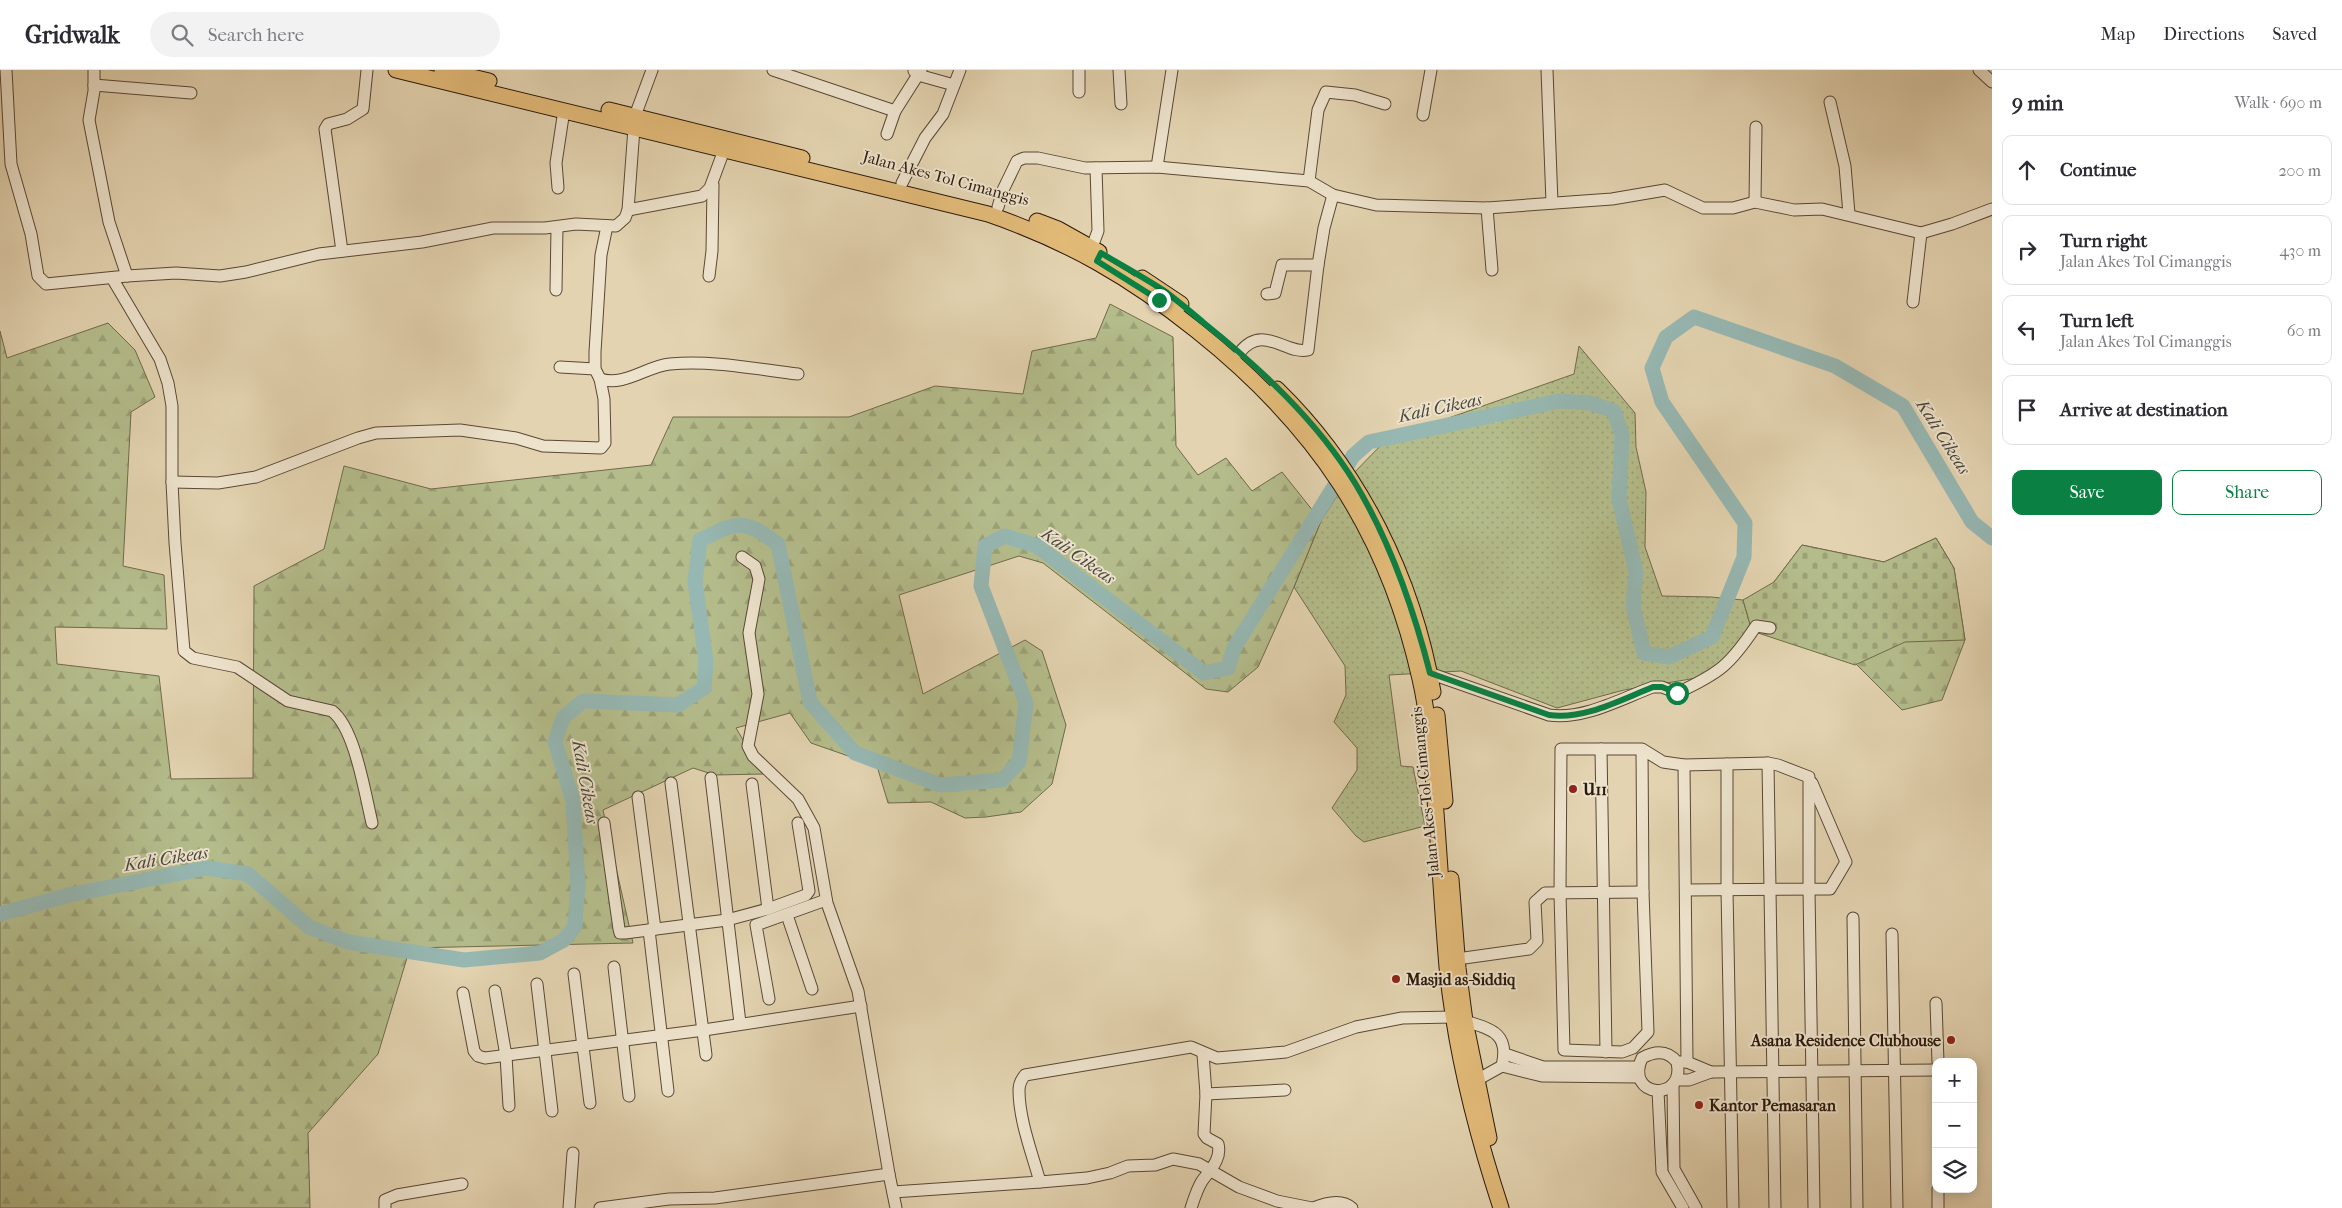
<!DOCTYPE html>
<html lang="en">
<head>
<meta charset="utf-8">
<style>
	:root { --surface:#fff; --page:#f2f2f3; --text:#2b2b33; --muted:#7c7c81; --line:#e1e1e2; --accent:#0b8043 }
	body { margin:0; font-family:"IM FELL French Canon",serif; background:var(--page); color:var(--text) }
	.controls { position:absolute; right:15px; bottom:15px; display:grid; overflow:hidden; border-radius:10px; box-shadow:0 2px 12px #0003 }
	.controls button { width:45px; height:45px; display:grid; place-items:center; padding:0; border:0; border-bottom:1px solid var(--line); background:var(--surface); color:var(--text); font:25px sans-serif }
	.stop { position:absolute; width:15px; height:15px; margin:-11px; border:4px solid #0b8043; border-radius:50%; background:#fff }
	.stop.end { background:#0b8043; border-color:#fff; box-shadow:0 1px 5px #0008 }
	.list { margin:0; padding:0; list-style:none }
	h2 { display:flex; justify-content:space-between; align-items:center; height:65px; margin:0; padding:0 20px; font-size:21px }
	h2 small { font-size:16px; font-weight:400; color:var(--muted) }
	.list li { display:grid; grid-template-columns:32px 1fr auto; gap:15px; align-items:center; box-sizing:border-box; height:70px; margin:0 10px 10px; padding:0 10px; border:1px solid var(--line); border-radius:10px }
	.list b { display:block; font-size:19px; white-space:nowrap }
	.list p { margin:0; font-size:16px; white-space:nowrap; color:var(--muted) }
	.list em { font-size:16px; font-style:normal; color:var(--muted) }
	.actions { display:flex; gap:10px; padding:15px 20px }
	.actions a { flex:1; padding:11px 0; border:1px solid var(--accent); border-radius:10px; text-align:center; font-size:18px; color:var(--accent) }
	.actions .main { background:var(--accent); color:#fff }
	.icon { flex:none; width:28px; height:28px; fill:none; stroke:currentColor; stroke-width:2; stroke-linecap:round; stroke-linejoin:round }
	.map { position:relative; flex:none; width:1992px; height:1138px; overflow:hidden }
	header { display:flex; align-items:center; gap:30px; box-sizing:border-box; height:70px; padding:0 25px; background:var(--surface); border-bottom:1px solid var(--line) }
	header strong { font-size:24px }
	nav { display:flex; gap:28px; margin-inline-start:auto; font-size:18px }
	.search { width:350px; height:45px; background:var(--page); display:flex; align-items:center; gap:12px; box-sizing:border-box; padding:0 18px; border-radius:28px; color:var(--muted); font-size:19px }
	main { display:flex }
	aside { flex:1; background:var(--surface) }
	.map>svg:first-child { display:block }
</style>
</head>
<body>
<header>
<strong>Gridwalk</strong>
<div class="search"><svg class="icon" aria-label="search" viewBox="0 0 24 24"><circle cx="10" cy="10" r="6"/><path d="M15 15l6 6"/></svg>Search here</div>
<nav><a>Map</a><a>Directions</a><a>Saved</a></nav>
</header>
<main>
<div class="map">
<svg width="1992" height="1138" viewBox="0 0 1992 1138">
	<defs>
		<pattern id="grass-dots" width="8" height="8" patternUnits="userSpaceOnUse" patternTransform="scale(1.25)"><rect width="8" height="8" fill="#b4bc8b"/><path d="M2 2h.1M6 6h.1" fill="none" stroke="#9ba177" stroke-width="1.8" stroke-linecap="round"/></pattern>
		<pattern id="forest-firs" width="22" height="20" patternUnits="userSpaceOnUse" patternTransform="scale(1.25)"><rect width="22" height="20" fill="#b4bc8b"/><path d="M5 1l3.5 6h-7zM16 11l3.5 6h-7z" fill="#9ba177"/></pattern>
		<pattern id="cemetery-stones" width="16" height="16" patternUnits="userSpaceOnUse" patternTransform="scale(1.25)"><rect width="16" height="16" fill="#b4bc8b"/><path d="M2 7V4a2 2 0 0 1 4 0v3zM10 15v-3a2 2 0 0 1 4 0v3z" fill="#9ba177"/></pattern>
	</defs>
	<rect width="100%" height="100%" fill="#e3d3b0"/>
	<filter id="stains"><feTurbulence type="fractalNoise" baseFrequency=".004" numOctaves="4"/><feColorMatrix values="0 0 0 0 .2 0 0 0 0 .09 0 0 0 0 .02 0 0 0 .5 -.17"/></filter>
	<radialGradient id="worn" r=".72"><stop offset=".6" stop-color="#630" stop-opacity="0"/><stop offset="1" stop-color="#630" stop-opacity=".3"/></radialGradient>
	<!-- grass -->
	<path fill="url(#grass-dots)" stroke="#706a4b" d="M1579 276 1635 343 1636 377 1646 422 1645 477 1662 526 1711 527 1743 530 1752 561 1715 605 1624 620 1557 638 1461 601 1389 605 1401 696 1413 697 1425 756 1364 772 1356 766 1332 738 1357 700V678L1334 652 1346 625 1345 596 1294 517 1321 451 1347 410 1386 370 1574 304Z"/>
	<!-- forest -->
	<g fill="url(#forest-firs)" stroke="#706a4b">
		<path d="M1110 234 1173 267 1176 376 1198 405 1226 388 1252 421 1282 402 1321 451 1294 517 1258 597 1228 622 1206 619 1043 493 1019 486 899 525 923 624 1025 570 1042 581 1066 655 1052 714 1021 742 986 747 965 748 931 732 888 733 877 696 811 673 790 643 736 658 763 704 715 705 693 698 603 740 633 873 410 878 378 984 308 1063 310 1138H0V261L7 288 108 253 135 280 155 327 131 342 123 496 164 505 167 559 55 557 57 594 159 606 171 709 253 708 254 516 324 479 344 396 431 419 651 395 673 347H849L935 316 1023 324 1032 281 1096 268Z"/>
		<path d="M1936 468 1954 498 1965 570 1942 630 1902 640 1774 512 1802 475 1884 492Z"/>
	</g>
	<!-- cemetery -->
	<path fill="url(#cemetery-stones)" stroke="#706a4b" d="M1936 468 1954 498 1965 570 1905 572 1855 595 1752 561 1743 530 1774 512 1802 475 1884 492Z"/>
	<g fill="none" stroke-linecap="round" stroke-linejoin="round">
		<!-- river -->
		<path stroke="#96b7b2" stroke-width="15" d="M0 844 69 825 207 798 248 804 309 857 348 872 464 890 540 883 564 870 575 856 578 814 573 731 555 672 563 648 583 631 678 635 704 618 706 591 695 512 700 470C740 451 742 448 778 474L810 632 855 683 940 715 1002 710 1019 692 1026 633 981 516 985 476 1005 466 1037 476 1204 603 1228 598 1234 578 1353 386 1369 372 1559 331 1590 333 1614 341 1622 365 1619 429 1636 502 1633 536 1644 583 1669 587 1712 567 1744 487 1745 453 1662 332 1652 298 1666 267 1694 247 1835 296 1903 336 1972 452 1992 468"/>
		<!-- minor casing -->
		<g stroke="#594834" stroke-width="13">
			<g id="minor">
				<path d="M6 0 11 94 31 164 38 206 46 214 127 206 176 203 220 206 246 202 319 184 422 172 493 158H545L576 154 616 156 625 148 628 140 634 58"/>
				<path d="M94 0V21L89 50 109 152 127 206"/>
				<path d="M773 0 895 41"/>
				<path d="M1079 0V22"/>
				<path d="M1119 0 1121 34"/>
				<path d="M1547 0 1552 133"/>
				<path d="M1979 0 1992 12"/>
				<path d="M914 1 918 5 954 15"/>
				<path d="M94 15 191 23"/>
				<path d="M1830 32 1845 96 1849 144"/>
				<path d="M1423 45 1431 0"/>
				<path d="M635 46 652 0"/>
				<path d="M887 64 895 41 921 0"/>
				<path d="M1157 97 1172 0"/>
				<path d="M1309 111 1318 40 1326 22 1355 25 1385 34"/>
				<path d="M902 113 925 68 943 44 960 0"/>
				<path d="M558 118 556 93 564 40"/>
				<path d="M1755 132 1756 57"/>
				<path d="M998 137 1003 120 1017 91 1024 88H1038L1085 98 1157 97 1309 111 1333 125 1376 135 1487 138 1612 129 1665 120 1703 138H1733L1755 132 1794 140 1822 139 1921 163 1952 154 1992 139"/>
				<path d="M1487 138 1492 200"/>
				<path d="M628 140 702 126 710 118 724 80"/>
				<path d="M1092 177 1098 161 1096 98"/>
				<path d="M342 181 325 59 328 54 347 49 363 39 367 0"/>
				<path d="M709 206 712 181 713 115"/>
				<path d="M112 208 160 289 168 313 172 336V412L175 473 184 581 193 588 237 597 288 631 332 641C355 658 365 724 372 753"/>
				<path d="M556 220 557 157"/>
				<path d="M1267 224 1275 223 1282 195H1318L1324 158 1333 125"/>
				<path d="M1913 232 1921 163"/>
				<path d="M1240 282C1263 253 1286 285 1308 280L1318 195"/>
				<path d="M560 297 595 299"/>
				<path d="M600 309C624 317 647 296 670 294 712 290 756 299 798 304"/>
				<path d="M172 412 218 413 256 407 358 368 376 363 460 360 516 368 543 376 601 378 605 373 604 329 600 309 595 299V282L601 185 607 156"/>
				<path d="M742 487 755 496 759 509 749 563 758 624 748 676 753 686 798 729 814 758 827 833 858 921 889 1104 896 1138"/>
				<path d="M1429 603 1549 645C1584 650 1620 629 1653 617H1662L1677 623C1720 603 1730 595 1756 556L1770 558"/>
				<path d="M1601 679 1606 982"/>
				<path d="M1642 679 1643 822 1648 962 1633 978 1622 982 1564 980 1560 823 1561 679H1642L1663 692 1684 695 1768 693 1778 695 1809 707V820L1814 1138"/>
				<path d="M1768 693 1775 1138"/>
				<path d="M1727 694V820L1733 1138"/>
				<path d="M1684 695 1687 992"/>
				<path d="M711 708 740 953"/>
				<path d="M671 713 706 985"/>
				<path d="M752 714 768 839"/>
				<path d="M638 727 655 859"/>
				<path d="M604 753 619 859 620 863H625L727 850 768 839 806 825 809 821 798 753"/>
				<path d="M1686 820 1830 819 1846 792 1812 713"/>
				<path d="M787 845 812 919"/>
				<path d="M1853 848 1857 1138"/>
				<path d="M649 860 668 1021"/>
				<path d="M1892 864 1897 1138"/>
				<path d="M1457 889 1529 879 1537 871 1535 832 1545 823 1643 822"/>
				<path d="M614 897 629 1026"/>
				<path d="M574 904 590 1033"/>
				<path d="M537 914 552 1041"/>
				<path d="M495 921 506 986 509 1036"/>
				<path d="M463 923 474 981 478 986 485 988 704 960 861 936"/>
				<path d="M769 929 756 855 826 830"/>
				<path d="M1936 933 1938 992"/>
				<path d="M1465 951C1491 959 1510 963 1502 996L1475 1011"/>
				<path d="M1505 984 1543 997H1638"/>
				<path d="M1677 992C1686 1033 1624 1028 1642 988 1655 981 1667 980 1677 992H1687L1711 1002"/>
				<path d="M1502 996 1542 1006 1638 1007"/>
				<path d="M1677 1010H1689L1711 1002 1936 1000"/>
				<path d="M1673 1014 1674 1099 1696 1138"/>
				<path d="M1658 1021 1662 1102 1683 1138"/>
				<path d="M1206 1024 1285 1020"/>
				<path d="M1040 1112 1087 1108 1110 1103 1128 1096 1155 1095 1173 1089 1199 1094 1239 1117 1277 1131 1312 1138"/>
				<path d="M893 1122 1040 1112C1032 1083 1019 1050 1019 1020 1019 1014 1021 1010 1025 1005L1191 977 1217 988 1286 982 1356 957 1402 948 1453 947"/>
				<path d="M385 1138V1130L397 1125 462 1114"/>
				<path d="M569 1138 573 1083"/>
				<path d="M600 1138 669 1129 715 1128 889 1104"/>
				<path d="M1191 1138C1194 1129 1197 1119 1202 1111 1210 1100 1222 1089 1218 1074L1207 1068 1204 1064 1206 1024 1203 984"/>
				<path d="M1313 1138C1325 1133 1341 1128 1352 1138"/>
				<path d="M1938 1138V1119"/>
			</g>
		</g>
		<!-- major casing -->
		<g stroke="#2b190b" stroke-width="17">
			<g id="major">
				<path d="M396 0 988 144C1069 172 1130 207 1197 261 1315 355 1387 460 1420 609 1428 644 1431 681 1434 717 1439 777 1442 837 1447 897 1455 980 1475 1059 1501 1138"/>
				<path d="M442 0 489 11"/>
				<path d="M609 40 802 88"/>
				<path d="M1037 151 1058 159 1099 182"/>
				<path d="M1142 208 1181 234"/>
				<path d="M1277 319C1360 400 1413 508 1433 622"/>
				<path d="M1437 645 1445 731"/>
				<path d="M1451 809 1458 898 1465 951 1489 1068"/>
			</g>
		</g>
		<!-- minor -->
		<use href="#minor" stroke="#ede2cc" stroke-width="11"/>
		<!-- major -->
		<use href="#major" stroke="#e2ba78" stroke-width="15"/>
	</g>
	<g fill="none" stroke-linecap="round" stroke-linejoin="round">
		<!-- route -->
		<path stroke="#0b8043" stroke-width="6" d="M1159 230 1097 191 1101 183C1121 195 1143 207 1163 220 1177 230 1191 242 1204 253 1261 299 1317 351 1355 413 1390 471 1413 537 1430 603L1549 645C1584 650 1620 630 1653 617H1662L1677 623"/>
	</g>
	<!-- markers -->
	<g fill="#8f2418" stroke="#ede2cc" stroke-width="2">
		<circle cx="1573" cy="719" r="5"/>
		<circle cx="1396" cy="909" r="5"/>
		<circle cx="1951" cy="970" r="5"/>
		<circle cx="1699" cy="1035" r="5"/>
	</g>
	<g text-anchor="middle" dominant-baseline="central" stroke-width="4" stroke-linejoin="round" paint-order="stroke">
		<!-- street labels -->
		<g font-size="16" fill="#2b190b" stroke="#ede2cc">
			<text transform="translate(946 108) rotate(15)">Jalan Akes Tol Cimanggis</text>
			<text transform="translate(1425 722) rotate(-96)">Jalan Akes Tol Cimanggis</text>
		</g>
		<!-- poi labels -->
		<g font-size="16" font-weight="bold" fill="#2b190b" stroke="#ede2cc" text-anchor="start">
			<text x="1583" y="719">U11</text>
			<text x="1406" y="909">Masjid as-Siddiq</text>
			<text x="1941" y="970" text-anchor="end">Asana Residence Clubhouse</text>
			<text x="1709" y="1035">Kantor Pemasaran</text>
		</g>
		<!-- water labels -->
		<g font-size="18" font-style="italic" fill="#4b483d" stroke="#ede2cc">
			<text transform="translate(1440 338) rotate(-12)">Kali Cikeas</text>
			<text transform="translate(1943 367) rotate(58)">Kali Cikeas</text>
			<text transform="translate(1078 486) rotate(35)">Kali Cikeas</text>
			<text transform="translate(585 712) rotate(80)">Kali Cikeas</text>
			<text transform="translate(166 789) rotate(-9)">Kali Cikeas</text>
		</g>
	</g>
	<rect width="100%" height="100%" filter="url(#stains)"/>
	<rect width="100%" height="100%" fill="url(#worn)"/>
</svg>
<div class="controls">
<button>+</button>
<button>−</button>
<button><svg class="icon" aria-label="layers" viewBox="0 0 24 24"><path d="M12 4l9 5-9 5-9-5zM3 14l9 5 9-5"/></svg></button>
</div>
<div class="stop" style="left:1677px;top:623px"></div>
<div class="stop end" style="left:1159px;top:230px"></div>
</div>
<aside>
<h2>9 min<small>Walk · 690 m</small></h2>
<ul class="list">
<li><svg class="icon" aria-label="ahead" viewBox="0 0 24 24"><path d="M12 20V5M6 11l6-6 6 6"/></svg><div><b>Continue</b></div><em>200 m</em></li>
<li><svg class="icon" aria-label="right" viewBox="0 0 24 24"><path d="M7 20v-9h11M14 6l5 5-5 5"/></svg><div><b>Turn right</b><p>Jalan Akes Tol Cimanggis</p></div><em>430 m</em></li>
<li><svg class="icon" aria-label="left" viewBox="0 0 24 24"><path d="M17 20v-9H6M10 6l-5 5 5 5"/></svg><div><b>Turn left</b><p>Jalan Akes Tol Cimanggis</p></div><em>60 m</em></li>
<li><svg class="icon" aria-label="arrive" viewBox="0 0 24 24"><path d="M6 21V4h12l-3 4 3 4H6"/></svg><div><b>Arrive at destination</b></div></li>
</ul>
<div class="actions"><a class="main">Save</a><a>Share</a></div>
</aside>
</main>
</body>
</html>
